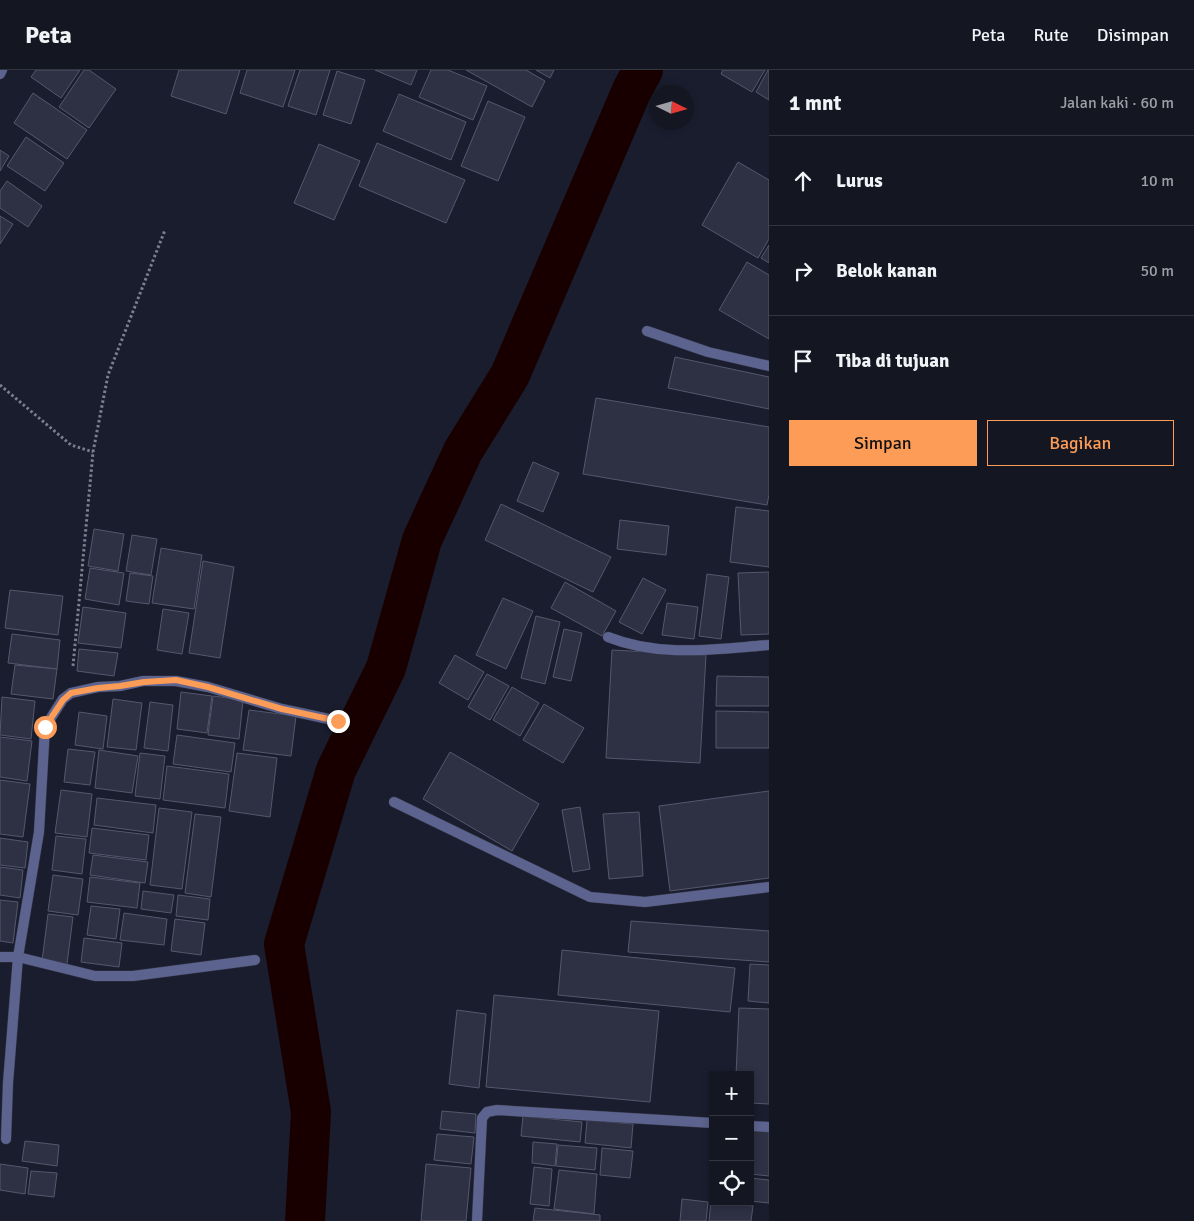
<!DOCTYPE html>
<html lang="id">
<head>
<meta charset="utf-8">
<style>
	:root { --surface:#141622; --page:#21232f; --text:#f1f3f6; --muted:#9d9fa5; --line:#333540; --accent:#fd9c56 }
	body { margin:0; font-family:Signika,sans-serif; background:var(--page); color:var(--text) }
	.controls { position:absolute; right:15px; bottom:15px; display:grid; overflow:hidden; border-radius:0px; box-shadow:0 2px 8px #0003 }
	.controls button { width:45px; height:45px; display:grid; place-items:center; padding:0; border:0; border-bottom:1px solid var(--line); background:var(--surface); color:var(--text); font:25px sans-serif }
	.compass { position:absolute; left:649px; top:15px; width:45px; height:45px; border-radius:50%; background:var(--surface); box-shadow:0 2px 8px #0003; rotate:95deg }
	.stop { position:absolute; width:15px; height:15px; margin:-11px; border:4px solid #fd9c56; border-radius:50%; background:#fff }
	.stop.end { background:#fd9c56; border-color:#fff; box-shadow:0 1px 5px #0008 }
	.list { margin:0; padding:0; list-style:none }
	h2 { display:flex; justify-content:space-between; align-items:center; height:65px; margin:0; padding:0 20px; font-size:21px }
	h2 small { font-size:16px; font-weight:400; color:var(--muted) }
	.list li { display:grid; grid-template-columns:32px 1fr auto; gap:15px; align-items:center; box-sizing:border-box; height:90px; padding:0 20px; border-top:1px solid var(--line) }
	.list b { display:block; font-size:19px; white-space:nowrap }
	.list em { font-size:16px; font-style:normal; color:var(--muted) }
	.actions { display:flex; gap:10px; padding:15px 20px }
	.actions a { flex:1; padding:11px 0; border:1px solid var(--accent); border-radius:0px; text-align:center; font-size:18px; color:var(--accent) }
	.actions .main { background:var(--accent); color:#111 }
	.icon { flex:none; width:28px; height:28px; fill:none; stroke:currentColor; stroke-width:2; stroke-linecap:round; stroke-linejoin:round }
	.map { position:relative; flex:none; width:769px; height:1151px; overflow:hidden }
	header { display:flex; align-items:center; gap:30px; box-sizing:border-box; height:70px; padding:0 25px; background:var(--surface); border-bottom:1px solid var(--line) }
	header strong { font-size:24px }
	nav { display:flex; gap:28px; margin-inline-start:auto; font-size:18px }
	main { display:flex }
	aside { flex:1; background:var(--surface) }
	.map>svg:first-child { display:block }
</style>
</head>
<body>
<header>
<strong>Peta</strong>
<nav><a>Peta</a><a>Rute</a><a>Disimpan</a></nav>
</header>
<main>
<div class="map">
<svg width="769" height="1151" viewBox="0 0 769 1151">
	<rect width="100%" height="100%" fill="#1a1d2e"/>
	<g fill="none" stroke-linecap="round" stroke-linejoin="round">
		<!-- canal -->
		<path stroke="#190000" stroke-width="40" d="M305 1151 311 1042 284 874 336 700 386 598 422 470 463 381 510 305 632 20 643 0"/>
	</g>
	<!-- building -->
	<g fill="#2e3143" stroke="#54586c">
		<path d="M36 0H80L61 28 31 7Z"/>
		<path d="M84 0H89L116 19 89 58 59 37Z"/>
		<path d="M179 0H240L226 44 171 26Z"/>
		<path d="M247 0H295L283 37 240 23Z"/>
		<path d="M300 0H330L316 45 288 36Z"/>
		<path d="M375 0H417L411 15Z"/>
		<path d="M431 0H448L487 16 473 50 419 27Z"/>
		<path d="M466 0H526L545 11 532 37Z"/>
		<path d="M536 0H554L550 8Z"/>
		<path d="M723 0H765L752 22 721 4Z"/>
		<path d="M768 0H769V30L756 22Z"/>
		<path d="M337 1 365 10 351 54 323 45Z"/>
		<path d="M33 23 87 60 67 89 14 53Z"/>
		<path d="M399 24 466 52 451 90 383 61Z"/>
		<path d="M488 31 525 47 498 111 461 96Z"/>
		<path d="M26 67 64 93 45 121 7 96Z"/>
		<path d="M377 73 465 110 446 153 359 116Z"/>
		<path d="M319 74 360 91 334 150 294 133Z"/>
		<path d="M0 80 9 86 0 101Z"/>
		<path d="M738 92 769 110V169L758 188 702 155Z"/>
		<path d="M7 111 42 136 28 157 0 138V121Z"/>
		<path d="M0 146 13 154 0 174Z"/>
		<path d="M769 175V193L761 188Z"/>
		<path d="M747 192 769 205V269L719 240Z"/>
		<path d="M675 287 769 307V339L668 318Z"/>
		<path d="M596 328 769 357V425L767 435 583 404Z"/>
		<path d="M533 392 559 403 543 442 517 431Z"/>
		<path d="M501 434 611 487 593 522 485 470Z"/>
		<path d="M736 437 769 441V497L730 492Z"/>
		<path d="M620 450 669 456 666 485 617 479Z"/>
		<path d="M94 459 124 464 118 501 88 496Z"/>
		<path d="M132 465 157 469 151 505 126 501Z"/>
		<path d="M161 478 202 485 194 539 152 533Z"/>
		<path d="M203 491 234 497 220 588 189 583Z"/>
		<path d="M90 498 124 503 119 535 85 529Z"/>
		<path d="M769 502V564L741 565 738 503Z"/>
		<path d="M130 503 153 506 149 534 126 531Z"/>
		<path d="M707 504 729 507 721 569 699 566Z"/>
		<path d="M643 508 666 520 642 564 619 552Z"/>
		<path d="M565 512 616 541 602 566 551 538Z"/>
		<path d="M10 520 63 526 58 565 5 558Z"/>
		<path d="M503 528 533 541 506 599 476 585Z"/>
		<path d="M667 533 698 537 694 569 662 565Z"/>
		<path d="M83 537 126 543 121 578 78 573Z"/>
		<path d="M163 539 189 543 182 584 157 580Z"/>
		<path d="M536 546 560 552 545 614 521 608Z"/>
		<path d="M564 559 582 563 571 611 553 607Z"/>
		<path d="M12 564 60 570 57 599 8 593Z"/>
		<path d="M79 579 118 583 114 606 77 601Z"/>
		<path d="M612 580 706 585 700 693 606 688Z"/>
		<path d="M455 585 484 602 468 630 439 613Z"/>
		<path d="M15 595 57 599 53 629 11 624Z"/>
		<path d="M487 604 509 616 490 650 468 637Z"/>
		<path d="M717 606 769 607V636H716Z"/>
		<path d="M512 617 539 633 520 666 493 650Z"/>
		<path d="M181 622 212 626 207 663 177 659Z"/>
		<path d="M213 626 243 630 239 669 208 665Z"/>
		<path d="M2 627 35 631 31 669 0 665Z"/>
		<path d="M113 629 142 633 136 680 107 677Z"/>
		<path d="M150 632 173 635 168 681 144 678Z"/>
		<path d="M544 634 584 658 563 693 523 670Z"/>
		<path d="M249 640 296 646 291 686 243 680Z"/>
		<path d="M716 641 769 642V678H716Z"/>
		<path d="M79 642 107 646 103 679 75 675Z"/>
		<path d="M177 665 235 673 231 702 173 694Z"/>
		<path d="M0 667 32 671 27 711 0 707Z"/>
		<path d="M68 679 95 682 90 715 64 712Z"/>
		<path d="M99 680 138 686 132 723 95 718Z"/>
		<path d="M450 682 539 734 512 781 423 729Z"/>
		<path d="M140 683 165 686 160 729 135 726Z"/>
		<path d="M237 683 277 688 270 747 229 741Z"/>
		<path d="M167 696 229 704 225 738 163 730Z"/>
		<path d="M0 710 30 714 23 767 0 764Z"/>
		<path d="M61 720 92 724 87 767 55 763Z"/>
		<path d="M769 721V808L670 821 659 736Z"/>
		<path d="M97 728 156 735 153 763 94 755Z"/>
		<path d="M580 737 590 799 573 802 562 740Z"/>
		<path d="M159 738 192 742 182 819 150 815Z"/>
		<path d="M639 742 643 806 609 809 603 744Z"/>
		<path d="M195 744 221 747 211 827 185 823Z"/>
		<path d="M92 758 149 765 146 790 89 783Z"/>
		<path d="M56 766 86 769 82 804 52 800Z"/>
		<path d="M0 768 28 772 25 798 0 795Z"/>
		<path d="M93 785 148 792 145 813 90 805Z"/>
		<path d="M0 797 23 800 20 828 0 825Z"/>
		<path d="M53 805 83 809 78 845 48 841Z"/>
		<path d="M90 807 140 813 137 838 87 832Z"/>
		<path d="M143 821 174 825 171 843 141 839Z"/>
		<path d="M178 825 210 829 208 850 176 846Z"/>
		<path d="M0 830 18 832 13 873 0 871Z"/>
		<path d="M91 836 120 839 116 869 87 865Z"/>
		<path d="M124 843 167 849 164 875 120 870Z"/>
		<path d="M48 844 73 847 67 894 42 891Z"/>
		<path d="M175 849 205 853 201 885 171 881Z"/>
		<path d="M631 851 769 861V892L628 882Z"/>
		<path d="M84 868 122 873 119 897 81 892Z"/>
		<path d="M562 880 735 898 730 942 558 925Z"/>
		<path d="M750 894 769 895V933L748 931Z"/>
		<path d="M494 925 659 941 650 1032 486 1017Z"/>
		<path d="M739 938 769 939V1034L750 1033V1005H736Z"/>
		<path d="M457 940 486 944 479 1018 449 1014Z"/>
		<path d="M442 1041 476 1044 475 1063 440 1059Z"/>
		<path d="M523 1046 582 1052 580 1072 521 1066Z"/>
		<path d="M587 1050 633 1054 631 1078 585 1073Z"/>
		<path d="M750 1060 769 1062V1106L750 1104Z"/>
		<path d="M437 1064 474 1067 471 1094 434 1090Z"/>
		<path d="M25 1071 59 1075 57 1096 22 1091Z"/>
		<path d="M533 1072 557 1074 555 1096 532 1093Z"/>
		<path d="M558 1075 597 1078 595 1100 556 1096Z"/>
		<path d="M602 1078 633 1081 630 1108 600 1105Z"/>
		<path d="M0 1094 28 1098 25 1124 0 1120Z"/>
		<path d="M426 1094 471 1098 466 1151H421Z"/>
		<path d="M534 1097 552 1099 549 1136 530 1134Z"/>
		<path d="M559 1100 597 1104 594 1144 554 1139Z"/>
		<path d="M31 1101 57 1103 54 1127 28 1124Z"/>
		<path d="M750 1108 769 1110V1133L750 1131Z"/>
		<path d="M682 1129 708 1132 706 1151H680Z"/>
		<path d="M711 1131 753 1136 751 1151H709Z"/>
		<path d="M535 1138 600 1145V1151H533Z"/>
	</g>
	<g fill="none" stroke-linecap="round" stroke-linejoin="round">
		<!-- lane casing -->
		<g stroke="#343747" stroke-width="11">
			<g id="lane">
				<path d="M647 261 708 282 769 296"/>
				<path d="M394 732 590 827 645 832 769 817"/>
			</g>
		</g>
		<!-- street casing -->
		<g stroke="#343747" stroke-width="11">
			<g id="street">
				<path d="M0 4 2 0"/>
				<path d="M608 567C660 588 715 579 769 575"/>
				<path d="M0 887H18L95 906H133L255 890"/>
				<path d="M750 1056 769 1057"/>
				<path d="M6 1069 8 1013 18 887 39 762 45 657 63 629 71 623 98 617 120 616 143 611H176L208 617 282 639 338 651"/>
				<path d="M477 1151 482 1048 487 1042 497 1040 713 1053"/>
			</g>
		</g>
		<!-- path -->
		<g stroke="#7c7f8d" stroke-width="3" stroke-dasharray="2.5 2.5" stroke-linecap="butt">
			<path d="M0 315 71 375 93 382"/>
			<path d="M73 596 93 382 108 305 165 160"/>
		</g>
		<!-- lane -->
		<use href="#lane" stroke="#5c638e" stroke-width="10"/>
		<!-- street -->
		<use href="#street" stroke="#5c638e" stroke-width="10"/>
	</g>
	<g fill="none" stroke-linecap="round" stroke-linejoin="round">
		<!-- route -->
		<path stroke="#fd9c56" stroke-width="6" d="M45 657 63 630 71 623 98 618 120 616 144 612 176 610 208 617 282 639 338 651"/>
	</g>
</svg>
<div class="controls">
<button>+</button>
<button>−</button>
<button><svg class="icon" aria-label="locate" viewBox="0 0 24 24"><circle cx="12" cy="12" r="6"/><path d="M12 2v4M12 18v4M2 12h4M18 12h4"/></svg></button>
</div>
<svg class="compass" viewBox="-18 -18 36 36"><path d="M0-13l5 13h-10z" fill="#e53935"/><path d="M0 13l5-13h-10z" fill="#9d9fa5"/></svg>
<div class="stop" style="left:45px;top:657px"></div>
<div class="stop end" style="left:338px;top:651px"></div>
</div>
<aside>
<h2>1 mnt<small>Jalan kaki · 60 m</small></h2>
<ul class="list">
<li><svg class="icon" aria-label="ahead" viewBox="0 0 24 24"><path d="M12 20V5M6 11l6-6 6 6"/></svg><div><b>Lurus</b></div><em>10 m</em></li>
<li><svg class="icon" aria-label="right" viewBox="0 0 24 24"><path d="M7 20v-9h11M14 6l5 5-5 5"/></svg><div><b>Belok kanan</b></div><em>50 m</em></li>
<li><svg class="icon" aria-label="arrive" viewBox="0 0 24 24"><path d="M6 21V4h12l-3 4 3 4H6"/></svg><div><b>Tiba di tujuan</b></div></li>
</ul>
<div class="actions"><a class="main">Simpan</a><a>Bagikan</a></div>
</aside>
</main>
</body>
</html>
